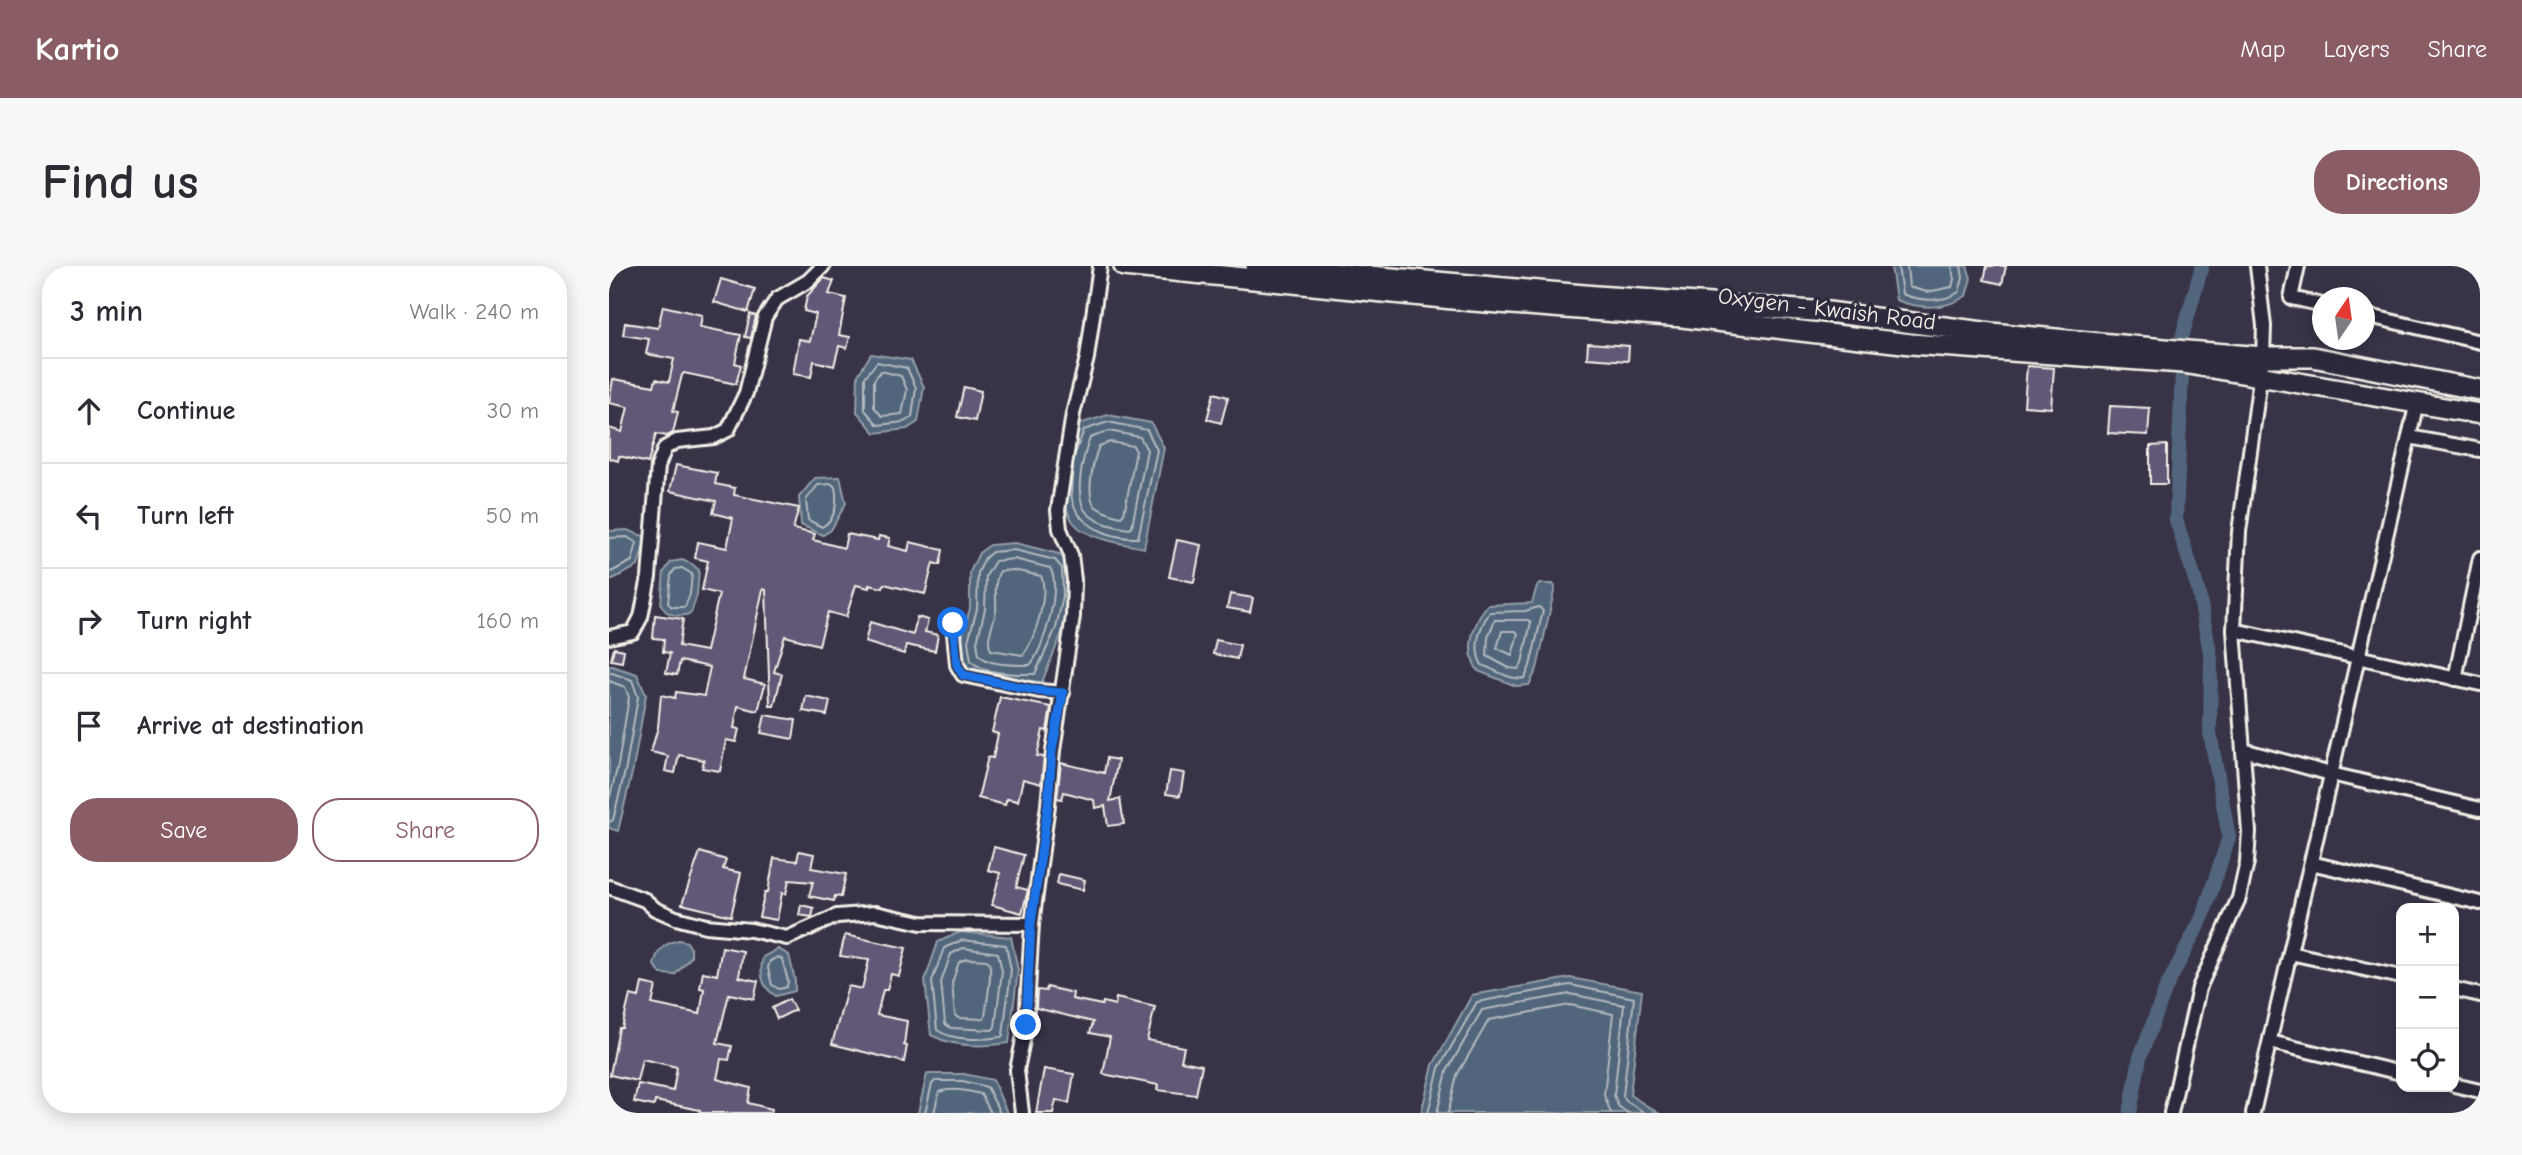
<!DOCTYPE html>
<html lang="en">
<head>
<meta charset="utf-8">
<style>
	:root { --surface:#fff; --page:#f7f7f7; --text:#2b2b33; --muted:#7c7c81; --line:#e1e1e2; --accent:#8a5d65 }
	body { margin:0; font-family:"Comic Neue",sans-serif; background:var(--page); color:var(--text) }
	.controls { position:absolute; right:21px; bottom:21px; display:grid; overflow:hidden; border-radius:14px; box-shadow:0 4px 18px #0003 }
	.controls button { width:63px; height:63px; display:grid; place-items:center; padding:0; border:0; border-bottom:2px solid var(--line); background:var(--surface); color:var(--text); font:35px sans-serif }
	.compass { position:absolute; left:1703px; top:21px; width:63px; height:63px; border-radius:50%; background:var(--surface); box-shadow:0 4px 18px #0003; rotate:13deg }
	.stop { position:absolute; width:21px; height:21px; margin:-16px; border:5px solid #1a73e8; border-radius:50%; background:#fff }
	.stop.end { background:#1a73e8; border-color:#fff; box-shadow:0 2px 7px #0008 }
	.list { margin:0; padding:0; list-style:none }
	h2 { display:flex; justify-content:space-between; align-items:center; height:91px; margin:0; padding:0 28px; font-size:30px }
	h2 small { font-size:23px; font-weight:400; color:var(--muted) }
	.list li { display:grid; grid-template-columns:46px 1fr auto; gap:21px; align-items:center; box-sizing:border-box; height:105px; padding:0 28px; border-top:2px solid var(--line) }
	.list b { display:block; font-size:26px; white-space:nowrap }
	.list em { font-size:23px; font-style:normal; color:var(--muted) }
	.actions { display:flex; gap:14px; padding:21px 28px }
	.actions a { flex:1; padding:16px 0; border:2px solid var(--accent); border-radius:28px; text-align:center; font-size:24px; color:var(--accent) }
	.actions .main { background:var(--accent); color:#fff }
	.icon { flex:none; width:38px; height:38px; fill:none; stroke:currentColor; stroke-width:2; stroke-linecap:round; stroke-linejoin:round }
	.map { position:relative; flex:none; width:1871px; height:847px; overflow:hidden; border-radius:28px }
	header { display:flex; align-items:center; gap:42px; box-sizing:border-box; height:98px; padding:0 35px; background:var(--accent); color:#fff }
	header strong { font-size:33px }
	nav { display:flex; gap:38px; margin-inline-start:auto; font-size:24px }
	.intro { display:flex; align-items:center; justify-content:space-between; box-sizing:border-box; height:168px; padding:0 42px }
	h1 { margin:0; font-size:49px }
	.button { padding:18px 32px; border-radius:28px; background:var(--accent); color:#fff; font-size:24px; font-weight:700 }
	main { display:flex; gap:42px; padding:0 42px }
	aside { flex:1; background:var(--surface); border-radius:28px; box-shadow:0 4px 18px #0003 }
	.map>svg:first-child { display:block }
</style>
</head>
<body>
<header>
<strong>Kartio</strong>
<nav><a>Map</a><a>Layers</a><a>Share</a></nav>
</header>
<div class="intro"><h1>Find us</h1><a class="button">Directions</a></div>
<main>
<aside>
<h2>3 min<small>Walk · 240 m</small></h2>
<ul class="list">
<li><svg class="icon" aria-label="ahead" viewBox="0 0 24 24"><path d="M12 20V5M6 11l6-6 6 6"/></svg><div><b>Continue</b></div><em>30 m</em></li>
<li><svg class="icon" aria-label="left" viewBox="0 0 24 24"><path d="M17 20v-9H6M10 6l-5 5 5 5"/></svg><div><b>Turn left</b></div><em>50 m</em></li>
<li><svg class="icon" aria-label="right" viewBox="0 0 24 24"><path d="M7 20v-9h11M14 6l5 5-5 5"/></svg><div><b>Turn right</b></div><em>160 m</em></li>
<li><svg class="icon" aria-label="arrive" viewBox="0 0 24 24"><path d="M6 21V4h12l-3 4 3 4H6"/></svg><div><b>Arrive at destination</b></div></li>
</ul>
<div class="actions"><a class="main">Save</a><a>Share</a></div>
</aside>
<div class="map">
<svg width="1871" height="847" viewBox="0 0 1871 847">
	<rect width="100%" height="100%" fill="#393348"/>
	<filter id="ink" filterUnits="userSpaceOnUse"><feTurbulence type="fractalNoise" baseFrequency=".0143" numOctaves="2"/><feDisplacementMap in="SourceGraphic" scale="14" xChannelSelector="R" yChannelSelector="G"/><feConvolveMatrix kernelMatrix="1 2 1 2 8 2 1 2 1" color-interpolation-filters="sRGB"/></filter>
	<g filter="url(#ink)">
		<!-- water -->
		<g fill="#51667c" stroke="#929ea7" stroke-width="2">
			<path d="M1282 0H1358L1362 12 1357 30C1336 44 1309 43 1287 34Z"/>
			<path d="M262 88 302 94 315 121 309 156 298 163 266 167 248 146 249 109Z"/>
			<path d="M499 149 542 157 555 182 535 282C516 278 477 273 465 257 445 231 459 185 470 158Z"/>
			<path d="M231 211 237 237 222 264 214 269 192 259 190 231 206 212Z"/>
			<path d="M18 264 37 271 29 300 0 315V265Z"/>
			<path d="M406 277 450 288 460 297 461 330 454 364 433 416C406 415 381 413 356 402L352 375 361 342V306L370 287 381 279Z"/>
			<path d="M73 294 83 298 90 304 88 329 82 347C72 352 56 350 52 338L55 306 62 296Z"/>
			<path d="M931 318H944L946 321 928 403 920 419 907 420 869 405C855 383 864 359 878 339L923 337 928 320Z"/>
			<path d="M0 399 28 408 37 429 24 503 9 565 0 562Z"/>
			<path d="M351 666 402 671 409 704 400 777C374 781 346 782 322 769L316 714 329 676Z"/>
			<path d="M70 674 78 676 82 683V691L66 709 52 708 45 699C48 684 56 677 70 674Z"/>
			<path d="M169 683 180 689 186 714V725L167 730C152 721 150 707 154 691Z"/>
			<path d="M961 712 1033 725 1021 829 1049 847H812L824 799 863 729Z"/>
			<path d="M318 808H355L384 814 398 847H309Z"/>
		</g>
		<g fill="none" stroke-linecap="round" stroke-linejoin="round">
			<!-- shore -->
			<g stroke="#b3b9bd" stroke-width="2">
				<path d="M1289 0 1293 28C1310 35 1334 37 1350 26L1354 12 1352 0"/>
				<path d="M1298 0 1300 21 1318 26 1343 21 1345 13 1343 0"/>
				<path d="M268 96 298 102 307 122 303 151 295 156 269 159 256 144V111Z"/>
				<path d="M272 105 292 110 298 124 293 148 273 150 265 141V114Z"/>
				<path d="M500 165 531 171 538 184 523 260 521 263C507 261 490 258 479 248 463 233 474 190 481 172Z"/>
				<path d="M501 176 524 180 527 185 515 248 512 251C504 249 493 246 486 240 476 229 485 192 490 180Z"/>
				<path d="M464 198C464 210 460 226 464 237 472 262 505 273 529 272L548 184 538 164 499 156 475 164 466 188"/>
				<path d="M223 218 226 221C229 236 227 253 213 261L199 254 197 234 209 219Z"/>
				<path d="M0 272 18 271 28 277 23 295 0 307"/>
				<path d="M405 284 446 294 453 302 454 330 447 362 426 408C406 408 377 409 362 395L359 375 368 343 369 307 376 292 383 286Z"/>
				<path d="M405 293 441 302C453 321 435 383 421 399 405 399 381 400 370 389L368 376 376 343 377 310 386 295Z"/>
				<path d="M73 302 83 308 81 328 76 341H63L59 337 62 309 66 303Z"/>
				<path d="M404 304 432 310C440 328 426 374 414 389L382 384C376 373 385 358 387 345 388 332 384 316 391 305Z"/>
				<path d="M930 341 934 345 921 400 916 412C901 415 887 404 873 399 863 382 871 360 881 346L916 345Z"/>
				<path d="M886 354H919L922 356 913 397 909 403 900 402 878 390 879 371Z"/>
				<path d="M893 365H906L909 367 903 389 888 382Z"/>
				<path d="M0 406 23 414 29 431 17 501 4 554 0 556"/>
				<path d="M0 415 16 421 20 431 9 499 0 534"/>
				<path d="M353 674 397 679 402 704 394 769 392 771C373 774 344 775 328 764L323 715 335 682Z"/>
				<path d="M354 682 389 687 393 705 386 761 383 764 342 762 336 758 332 716 342 688Z"/>
				<path d="M169 691 173 693 179 715 178 721 170 723 163 719 159 702 161 695Z"/>
				<path d="M357 693C362 694 375 692 379 695 385 700 377 741 376 751L374 753 349 752 346 749 343 717 350 696Z"/>
				<path d="M316 847 323 818 326 815H354L378 821 391 847"/>
				<path d="M325 847 330 826C342 821 359 825 372 828L382 847"/>
				<path d="M819 847 830 802 868 736 961 719 1025 732 1014 830 1017 835 1036 847"/>
				<path d="M828 847 838 805 873 744 961 728 1015 739 1005 829 1009 840 1019 847"/>
				<path d="M839 847 848 809 880 754 961 739 1004 748 995 829 1002 847"/>
			</g>
			<!-- canal -->
			<g stroke="#51667c" stroke-width="14">
				<path d="M1573 71 1593 0"/>
				<path d="M1521 847 1531 791 1557 722 1594 650 1620 571 1601 467 1602 392 1589 323 1567 254 1573 106"/>
			</g>
		</g>
		<!-- building -->
		<g fill="#615976" stroke="#f4f1e8" stroke-width="2">
			<path d="M1378 0H1397L1393 18 1375 14Z"/>
			<path d="M215 12 225 15 220 28 237 32 230 69 241 71 238 82 230 80 225 100 205 95 202 111 184 108 190 73 201 75 207 48 195 45 198 30Z"/>
			<path d="M112 13 146 23 139 46 105 36Z"/>
			<path d="M54 40 93 49 91 61 132 69 126 97 132 99 127 118 75 107 73 109 64 145 69 146 64 167 58 170 47 168 39 197 10 190 9 195 0 192V162L13 166 19 141 0 137 4 113 45 120 47 113 60 116 65 93 37 88 40 73 14 69 16 57 49 62Z"/>
			<path d="M141 48 147 50 142 72 136 71Z"/>
			<path d="M979 77 1020 80 1019 95 978 92Z"/>
			<path d="M1418 100 1445 102 1442 142 1415 140Z"/>
			<path d="M355 121 372 125 366 155 348 151Z"/>
			<path d="M605 127 619 131 612 157 598 153Z"/>
			<path d="M1501 140 1541 142 1539 169 1499 167Z"/>
			<path d="M1558 179V218H1541V180Z"/>
			<path d="M67 199 108 207 106 218 126 222 125 229 190 242 184 263 206 268 204 274 235 282 238 268 269 274 270 270 281 272 279 280 299 285 301 276 334 284 331 299 324 297 316 328 275 318 274 322 260 319V322L247 319 237 351 219 346 210 379 176 370 165 406 173 408 165 440H161L157 324 154 323 135 413 156 418 149 445 129 440 125 462 130 463 127 476 117 474 111 505 93 502 95 494 70 489 66 507 56 505 59 490 42 486 49 461 52 429 66 432 67 426 95 430 101 401 71 395 68 409 57 407 61 387 54 386 55 373 44 372 46 349 74 353 70 380 97 385 110 328 93 324 99 295 86 292 89 276 118 282 124 252 104 247 107 235 61 225Z"/>
			<path d="M568 274 592 279 585 316 560 311Z"/>
			<path d="M621 328 644 332 641 346 618 342Z"/>
			<path d="M308 351 319 354 316 366 329 369 326 385 297 379 295 388 256 376 261 356 304 369Z"/>
			<path d="M607 374 631 379 628 393 604 388Z"/>
			<path d="M5 382 15 384 13 396 2 394Z"/>
			<path d="M197 430 221 435 218 449 194 445Z"/>
			<path d="M391 431 442 441 438 465 434 464 428 490 435 491 432 518 414 513 409 535 398 533 396 539 369 532 379 491 384 492 389 468 383 466Z"/>
			<path d="M156 449 187 454 184 473 152 467Z"/>
			<path d="M498 492 509 494 501 535 511 533 515 558 499 560 496 540 486 542 485 534 455 526 453 533 448 532 452 497 495 507Z"/>
			<path d="M561 505 575 507 571 530 557 528Z"/>
			<path d="M385 581 415 589 407 621 419 624 413 647 383 639 391 607 379 604Z"/>
			<path d="M190 585 205 588 202 602 237 608 232 631 226 630 225 635 200 630 204 616 180 614 177 628 173 627 168 654 150 651 156 626H159L165 592 188 595Z"/>
			<path d="M91 586 117 594 114 603 132 607 122 650 73 638Z"/>
			<path d="M450 608 476 614 474 624 448 618Z"/>
			<path d="M192 639 205 642 203 651 190 649Z"/>
			<path d="M236 669 297 682 290 710 282 708 278 724H274L268 749 298 755 295 779 298 780 295 796 223 778 239 720 253 723 260 694 231 690Z"/>
			<path d="M113 681 134 685 130 711 149 715 145 733 120 728 108 777 123 780 120 794 112 793 108 813 142 822 139 837 163 843 162 847H90L91 844 46 835 45 840 25 836 29 818 64 825 68 801 33 793 28 815 1 809 10 762H13L21 729 30 731 33 717 47 720 43 738 91 748 95 723 91 722 94 706 108 709Z"/>
			<path d="M438 721 464 727 463 733 493 739 494 736 506 739 507 732 546 741 538 774 575 781 572 795 593 799 587 829 548 824 549 819 494 808 501 771 481 767 484 756 427 742 428 724 437 725Z"/>
			<path d="M180 733 186 744 168 753 163 742Z"/>
			<path d="M435 803 465 808 460 837 447 834 444 847H427Z"/>
		</g>
		<g fill="none" stroke-linecap="round" stroke-linejoin="round">
			<!-- minor casing -->
			<g stroke="#f4f1e8" stroke-width="18">
				<g id="minor">
					<path d="M1689 0 1682 32 1714 39"/>
					<path d="M1756 49 1871 76"/>
					<path d="M1800 171 1871 184"/>
					<path d="M344 357 348 399 354 409 430 425 454 427"/>
					<path d="M1625 364 1871 418"/>
					<path d="M0 371 24 366 32 351 40 311 49 200 56 182 68 175 105 171 119 164 137 127 156 51 168 33 199 15 214 0"/>
					<path d="M1846 413 1871 292"/>
					<path d="M1634 484 1722 508 1871 543"/>
					<path d="M1702 597 1871 637"/>
					<path d="M0 621 36 634 46 643 67 652 97 660 142 664 178 672 228 650 266 647 312 657 423 658"/>
					<path d="M1681 687 1792 711"/>
					<path d="M1845 723 1871 729"/>
					<path d="M1661 776 1792 807"/>
					<path d="M1845 819 1871 825"/>
					<path d="M413 847 408 804 417 759 423 658 439 539 444 485 464 350 465 314 462 289 451 263 449 244 464 148 478 92 491 0"/>
					<path d="M1562 847 1590 722 1630 632 1638 596 1640 566 1625 364 1630 266 1654 91 1655 60 1648 0"/>
					<path d="M1644 847 1808 136"/>
				</g>
			</g>
			<!-- secondary casing -->
			<g stroke="#f4f1e8" stroke-width="24">
				<g id="secondary">
					<path d="M515 0 864 35 1073 51 1302 78 1574 97 1871 148"/>
					<path d="M647 0 987 30 1219 46 1382 67 1578 85 1654 91H1704L1871 124"/>
				</g>
			</g>
			<!-- minor -->
			<use href="#minor" stroke="#2f2a3d" stroke-width="12"/>
			<!-- secondary -->
			<use href="#secondary" stroke="#2f2a3d" stroke-width="19"/>
		</g>
	</g>
	<g fill="none" stroke-linecap="round" stroke-linejoin="round" filter="url(#ink)">
		<!-- route -->
		<path stroke="#1a73e8" stroke-width="9" d="M344 357 348 399 354 409 430 425 454 427 443 485 439 539 422 658 417 759"/>
	</g>
	<g text-anchor="middle" dominant-baseline="central" stroke-width="7" stroke-linejoin="round" paint-order="stroke">
		<!-- street labels -->
		<g font-size="23" fill="#f4f1e8" stroke="#2f2a3d">
			<text transform="translate(1218 43) rotate(7)">Oxygen - Kwaish Road</text>
		</g>
	</g>
</svg>
<div class="controls">
<button>+</button>
<button>−</button>
<button><svg class="icon" aria-label="locate" viewBox="0 0 24 24"><circle cx="12" cy="12" r="6"/><path d="M12 2v4M12 18v4M2 12h4M18 12h4"/></svg></button>
</div>
<svg class="compass" viewBox="-18 -18 36 36"><path d="M0-13l5 13h-10z" fill="#e53935"/><path d="M0 13l5-13h-10z" fill="#7c7c81"/></svg>
<div class="stop" style="left:344px;top:357px"></div>
<div class="stop end" style="left:417px;top:759px"></div>
</div>
</main>
</body>
</html>
